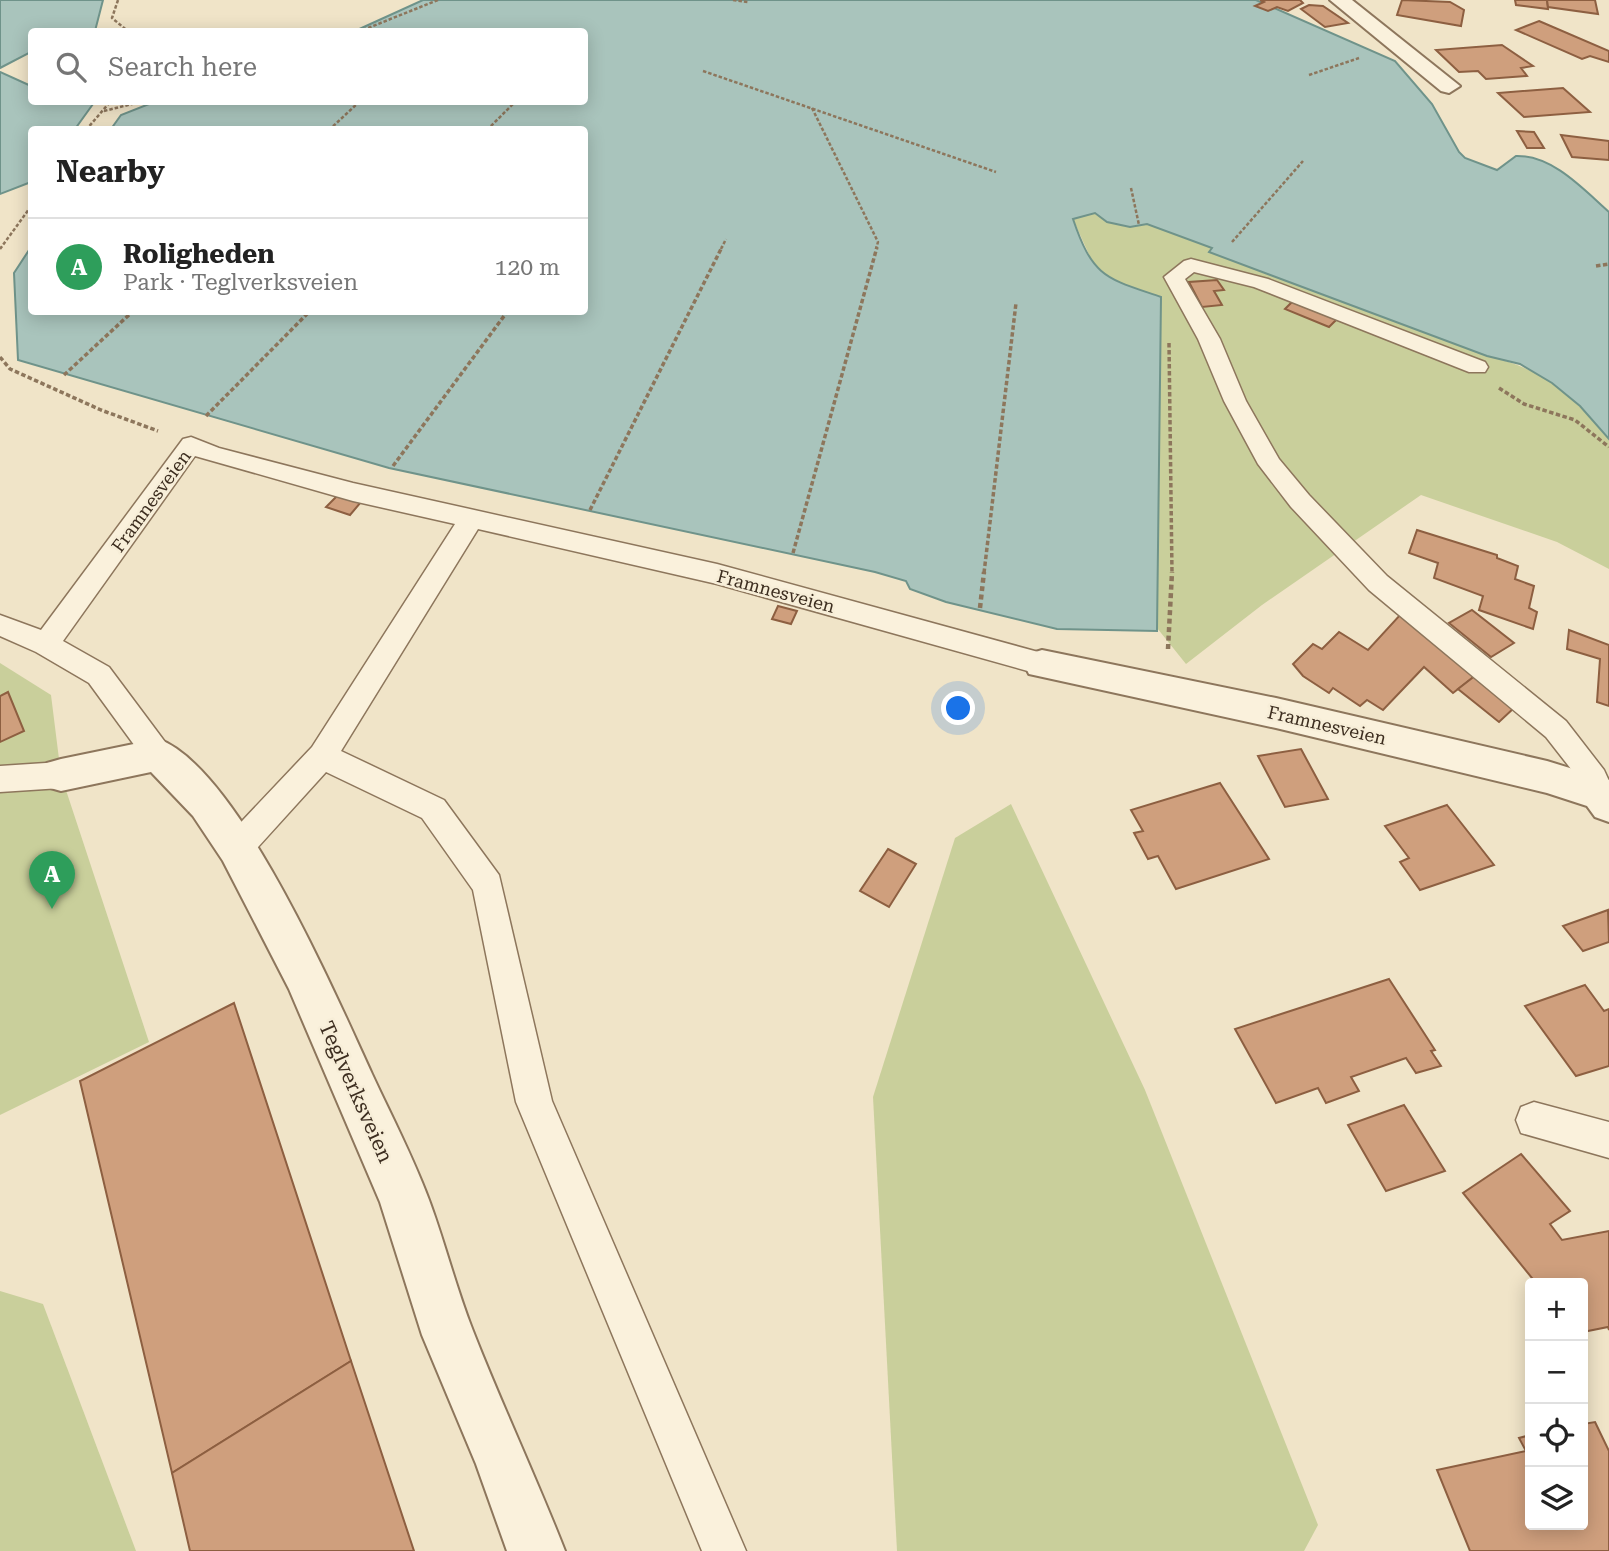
<!DOCTYPE html>
<html lang="en">
<head>
<meta charset="utf-8">
<style>
	:root { --surface:#fff; --page:#f2f2f2; --text:#222; --muted:#767676; --line:#e0e0e0; --accent:#9e2a2b }
	body { margin:0; font-family:"Roboto Serif",serif; background:var(--page); color:var(--text) }
	.controls { position:absolute; right:21px; bottom:21px; display:grid; overflow:hidden; border-radius:7px; box-shadow:0 4px 18px #0003 }
	.controls button { width:63px; height:63px; display:grid; place-items:center; padding:0; border:0; border-bottom:2px solid var(--line); background:var(--surface); color:var(--text); font:35px sans-serif }
	.you { position:absolute; left:959px; top:709px; width:24px; height:24px; margin:-18px; border:5px solid #fff; border-radius:50%; background:#1a73e8; box-shadow:0 0 0 10px #1a73e833 }
	.badge { display:grid; place-items:center; width:46px; height:46px; border-radius:50%; background:var(--accent); color:#fff; font-size:23px; font-weight:700 }
	.pin { position:absolute; translate:-50% -58px; filter:drop-shadow(0 2px 4px #0008) }
	.pin::after { content:''; position:absolute; top:37px; width:24px; height:21px; background:inherit; clip-path:polygon(0 0,100% 0,50% 100%) }
	.list { margin:0; padding:0; list-style:none }
	h2 { display:flex; justify-content:space-between; align-items:center; height:91px; margin:0; padding:0 28px; font-size:30px }
	h2 small { font-size:23px; font-weight:400; color:var(--muted) }
	.list li { display:grid; grid-template-columns:46px 1fr auto; gap:21px; align-items:center; box-sizing:border-box; height:98px; padding:0 28px; border-top:2px solid var(--line) }
	.list b { display:block; font-size:26px; white-space:nowrap }
	.list p { margin:0; font-size:23px; white-space:nowrap; color:var(--muted) }
	.list em { font-size:23px; font-style:normal; color:var(--muted) }
	.icon { flex:none; width:38px; height:38px; fill:none; stroke:currentColor; stroke-width:2; stroke-linecap:round; stroke-linejoin:round }
	.map { position:relative; flex:none; width:1609px; height:1551px; overflow:hidden }
	.search { position:absolute; background:var(--surface); box-shadow:0 4px 18px #0003; left:28px; top:28px; width:560px; height:77px; display:flex; align-items:center; gap:18px; box-sizing:border-box; padding:0 24px; border-radius:7px; color:var(--muted); font-size:26px }
	.panel { position:absolute; background:var(--surface); box-shadow:0 4px 18px #0003; left:28px; top:126px; width:560px; height:189px; border-radius:7px }
	.map>svg:first-child { display:block }
</style>
</head>
<body>
<div class="map">
<svg width="1609" height="1551" viewBox="0 0 1609 1551">
	<rect width="100%" height="100%" fill="#f0e4c8"/>
	<!-- green -->
	<g fill="#c9cf9b">
		<path d="M1095 213 1107 222 1130 227 1147 224 1212 248 1210 252 1487 356C1522 364 1554 379 1579 406 1590 416 1598 429 1609 439V569L1557 542 1421 495 1262 605 1186 664 1157 628 1161 298 1111 280 1095 268 1073 219Z"/>
		<path d="M0 663 51 695 61 775 149 1042 0 1115Z"/>
		<path d="M1011 804 1145 1090 1318 1525 1304 1551H897L873 1097 955 838Z"/>
		<path d="M0 1291 43 1304 136 1551H0Z"/>
	</g>
	<!-- water -->
	<g fill="#a9c4bc" stroke="#6f938a" stroke-width="2">
		<path d="M0 0H103L95 31 32 32 31 52 0 68Z"/>
		<path d="M423 0H1256L1395 61 1432 104 1459 152 1465 158 1497 170 1516 156C1553 155 1584 190 1609 212V439L1580 406 1552 383 1520 364 1487 356 1209 252 1212 248 1147 224 1130 227 1107 222 1095 213 1073 219C1093 278 1106 278 1161 297L1157 631 1057 629 946 602 910 589 906 581 875 572 389 468 18 360 14 273 31 247 32 312H584V130L111 129 121 115 154 102H584V32L355 31Z"/>
		<path d="M0 72 31 86 32 102 93 104 75 129 32 130 31 182 0 194Z"/>
	</g>
	<!-- building -->
	<g fill="#cf9f7d" stroke="#8d5f41" stroke-width="2">
		<path d="M1260 0H1300L1303 3 1288 11 1277 7 1268 11 1255 6 1264 2Z"/>
		<path d="M1402 0 1450 2 1464 10 1461 26 1397 15Z"/>
		<path d="M1515 0H1547L1548 9 1516 5Z"/>
		<path d="M1547 0H1595L1598 14 1548 7Z"/>
		<path d="M1309 5 1323 6 1348 23 1325 27 1301 9Z"/>
		<path d="M1539 21 1609 51V62L1590 56 1582 59 1516 30Z"/>
		<path d="M1502 45 1533 66 1521 68 1527 76 1486 79 1478 71 1459 72 1436 50Z"/>
		<path d="M1563 88 1590 112 1524 117 1498 93Z"/>
		<path d="M1517 131 1534 132 1544 148H1527Z"/>
		<path d="M1561 135 1609 141V160L1572 157Z"/>
		<path d="M1217 280 1224 290 1214 291 1222 305 1202 307 1189 282Z"/>
		<path d="M1294 300 1338 318 1329 327 1285 309Z"/>
		<path d="M338 495 361 502 350 515 326 507Z"/>
		<path d="M1417 530 1497 555V558L1518 566 1515 579 1534 586 1529 608 1537 612 1533 629 1479 610 1483 596 1434 578 1438 563 1409 553Z"/>
		<path d="M778 606 797 611 791 624 772 619Z"/>
		<path d="M1472 610 1514 643 1491 657 1449 623Z"/>
		<path d="M1400 615 1476 675 1453 693 1424 667 1383 710 1367 700 1360 706 1333 688 1329 693 1303 676 1293 664 1313 644 1322 649 1339 632 1368 650Z"/>
		<path d="M1569 630 1609 645V706L1597 702 1600 659 1567 649Z"/>
		<path d="M1476 675 1516 706 1499 722 1458 689Z"/>
		<path d="M8 692 24 731 0 742V696Z"/>
		<path d="M1301 749 1328 799 1285 807 1258 756Z"/>
		<path d="M1220 783 1269 859 1176 889 1158 856 1148 859 1134 833 1143 831 1131 810Z"/>
		<path d="M1447 805 1494 865 1420 890 1400 862 1409 858 1385 826Z"/>
		<path d="M888 849 916 864 889 907 860 891Z"/>
		<path d="M1608 910 1609 942 1583 951 1563 926Z"/>
		<path d="M1389 979 1435 1050 1431 1051 1441 1066 1416 1073 1406 1058 1351 1077 1359 1091 1326 1103 1318 1088 1276 1103 1235 1029Z"/>
		<path d="M1585 985 1604 1011 1609 1009V1066L1576 1076 1525 1006Z"/>
		<path d="M234 1003 351 1361 172 1473 80 1081Z"/>
		<path d="M1404 1105 1445 1171 1386 1191 1348 1125Z"/>
		<path d="M1521 1154 1570 1211 1550 1224 1562 1240 1609 1231V1330L1608 1327 1583 1332V1283H1536L1463 1193Z"/>
		<path d="M351 1361 414 1551H190L172 1473Z"/>
		<path d="M1595 1422 1609 1451V1551H1470L1437 1470 1526 1451 1519 1438 1530 1435V1525H1583V1424Z"/>
	</g>
	<g fill="none" stroke-linecap="round" stroke-linejoin="round">
		<!-- service casing -->
		<g stroke="#8d765c" stroke-width="3">
			<g id="service">
				<path d="M1191 259 1268 279 1485 362 1488 367 1485 372H1469L1254 287 1194 272 1185 279 1220 339 1246 401 1279 459 1309 495 1387 576 1566 721 1604 770 1609 781V809L1589 803 1578 778 1546 737 1369 590 1291 507 1258 464 1224 401 1198 339 1164 277 1184 261Z"/>
				<path d="M191 437 219 448 353 483 717 564 1042 653 1052 656 1056 664 1052 672 1042 675 717 584 478 529 341 751 444 800 499 875 552 1101 746 1551H702L516 1102 473 890 422 818 326 772 248 858 237 862 226 858 221 848 226 838 312 747 455 524 353 501 195 456 63 641 109 667 168 746 173 755 168 764 158 767 148 764 89 683 36 652 0 636V615L41 630 183 439Z"/>
				<path d="M61 762 72 766 76 775 72 784 61 788 0 792V766Z"/>
				<path d="M1534 1102 1609 1122V1158L1521 1133 1516 1120 1521 1107Z"/>
			</g>
		</g>
		<!-- minor casing -->
		<g stroke="#8d765c" stroke-width="4">
			<g id="minor">
				<path d="M1330 0H1352L1460 86 1449 93 1441 91Z"/>
				<path d="M1042 650 1276 698 1547 761 1609 780V822L1595 817 1587 806 1547 793 1276 728 1029 674 1024 664 1029 654Z"/>
				<path d="M158 739C238 767 336 996 372 1074 391 1115 413 1157 429 1200 445 1243 456 1288 473 1331 502 1405 536 1477 565 1551H507L476 1464 422 1335 380 1202 289 989 223 861 193 816 151 772 61 791 47 787 42 775 47 763 61 759Z"/>
			</g>
		</g>
		<!-- path-far2 -->
		<g stroke="#8d765c" stroke-width="2.5" stroke-dasharray="3.5 2" stroke-linecap="butt">
			<path d="M118 0 112 18 129 32"/>
			<path d="M733 0 748 2"/>
			<path d="M358 32 438 0"/>
			<path d="M703 71 996 172"/>
			<path d="M1309 75 1359 58"/>
			<path d="M812 108 878 242 876 249"/>
			<path d="M104 111 140 102"/>
			<path d="M86 130 110 102"/>
			<path d="M329 130 358 103"/>
			<path d="M487 130 515 102"/>
			<path d="M1131 188 1139 225"/>
			<path d="M584 205 587 202"/>
			<path d="M1232 242 1303 161"/>
			<path d="M0 249 32 205"/>
			<path d="M721 249 726 239"/>
		</g>
		<!-- path-far1 -->
		<g stroke="#8d765c" stroke-width="3.5" stroke-dasharray="4.5 2.5" stroke-linecap="butt">
			<path d="M1596 266 1609 264"/>
			<path d="M1169 343 1172 573"/>
			<path d="M0 357 10 369 101 410 158 431"/>
			<path d="M64 375 132 312"/>
			<path d="M1499 388 1524 404 1575 420 1609 447"/>
			<path d="M206 416 309 312"/>
			<path d="M393 466 507 312"/>
			<path d="M590 510 722 247"/>
			<path d="M793 553 877 247"/>
			<path d="M984 573 1016 303"/>
		</g>
		<!-- path -->
		<g stroke="#8d765c" stroke-width="4.5" stroke-dasharray="5 3.5" stroke-linecap="butt">
			<path d="M980 608 984 572"/>
			<path d="M1168 649 1172 572"/>
		</g>
		<!-- service -->
		<use href="#service" fill="#faf1dc" fill-rule="evenodd"/>
		<!-- minor -->
		<use href="#minor" fill="#faf1dc" fill-rule="evenodd"/>
	</g>
	<g text-anchor="middle" dominant-baseline="central" stroke-width="5" stroke-linejoin="round" paint-order="stroke">
		<!-- street labels -->
		<g font-size="18" fill="#3d2e20" stroke="#f7eed8">
			<text transform="translate(151 501) rotate(-54)">Framnesveien</text>
			<text transform="translate(776 591) rotate(15)">Framnesveien</text>
			<text transform="translate(1327 725) rotate(13)">Framnesveien</text>
		</g>
		<!-- near-street labels -->
		<g font-size="21" fill="#3d2e20" stroke="#f7eed8">
			<text transform="translate(356 1092) rotate(66)">Teglverksveien</text>
		</g>
	</g>
</svg>
<div class="controls">
<button>+</button>
<button>−</button>
<button><svg class="icon" aria-label="locate" viewBox="0 0 24 24"><circle cx="12" cy="12" r="6"/><path d="M12 2v4M12 18v4M2 12h4M18 12h4"/></svg></button>
<button><svg class="icon" aria-label="layers" viewBox="0 0 24 24"><path d="M12 4l9 5-9 5-9-5zM3 14l9 5 9-5"/></svg></button>
</div>
<div class="you"></div>
<div class="pin badge" style="left:52px;top:909px;background:#2e9e5b">A</div>
<div class="search"><svg class="icon" aria-label="search" viewBox="0 0 24 24"><circle cx="10" cy="10" r="6"/><path d="M15 15l6 6"/></svg>Search here</div>
<section class="panel">
<h2>Nearby<small></small></h2>
<ul class="list">
<li><span class="badge" style="background:#2e9e5b">A</span><div><b>Roligheden</b><p>Park · Teglverksveien</p></div><em>120 m</em></li>
</ul>
</section>
</div>
</body>
</html>
